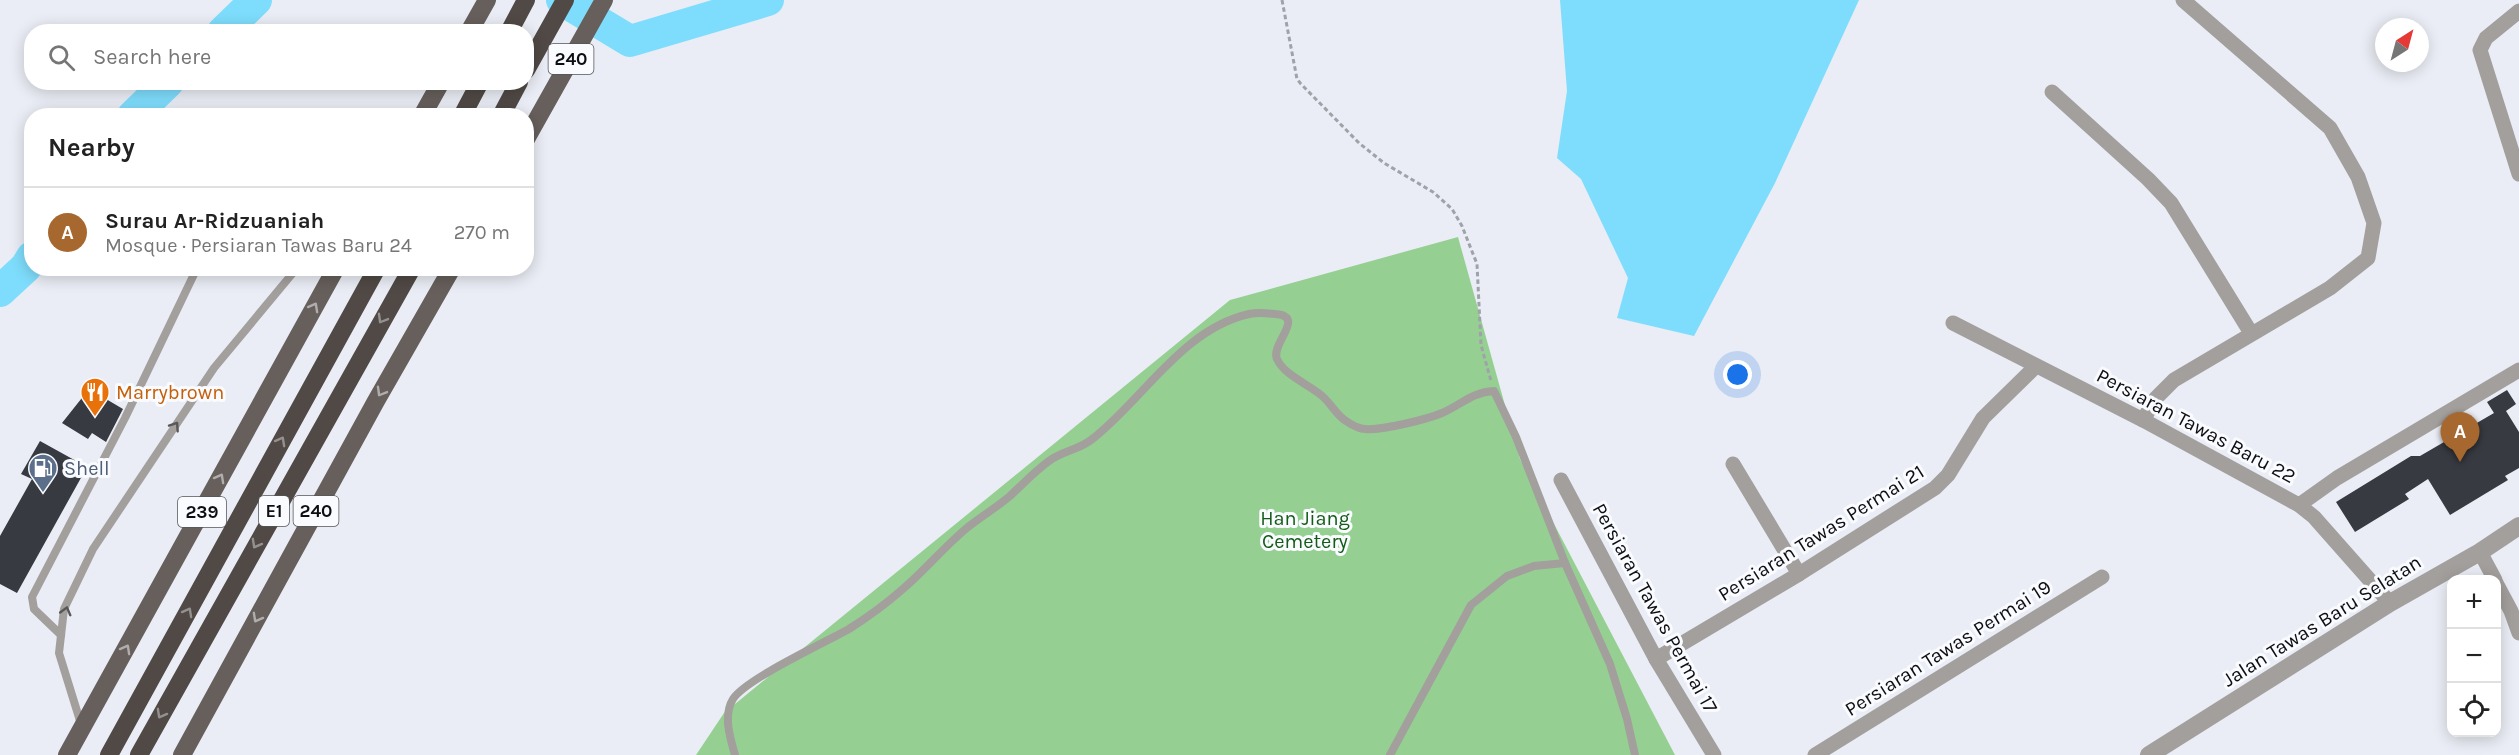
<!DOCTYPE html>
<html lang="en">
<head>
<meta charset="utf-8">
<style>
	:root { --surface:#fff; --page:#f2f2f2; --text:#222; --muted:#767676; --line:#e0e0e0; --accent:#a7682f }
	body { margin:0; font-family:Karla,sans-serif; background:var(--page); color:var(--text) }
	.controls { position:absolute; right:18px; bottom:18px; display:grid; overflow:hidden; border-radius:12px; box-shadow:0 3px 15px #0003 }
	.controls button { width:54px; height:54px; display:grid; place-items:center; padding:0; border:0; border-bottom:2px solid var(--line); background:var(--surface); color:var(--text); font:30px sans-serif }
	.compass { position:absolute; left:2375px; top:18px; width:54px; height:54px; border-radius:50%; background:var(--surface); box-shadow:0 3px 15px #0003; rotate:36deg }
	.you { position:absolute; left:1738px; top:375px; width:21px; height:21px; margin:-15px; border:4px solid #fff; border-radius:50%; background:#1a73e8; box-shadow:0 0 0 9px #1a73e833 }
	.badge { display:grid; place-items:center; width:39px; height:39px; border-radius:50%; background:var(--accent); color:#fff; font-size:20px; font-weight:700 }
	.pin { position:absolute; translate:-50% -50px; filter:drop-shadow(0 2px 3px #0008) }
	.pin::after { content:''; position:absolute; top:32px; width:21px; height:18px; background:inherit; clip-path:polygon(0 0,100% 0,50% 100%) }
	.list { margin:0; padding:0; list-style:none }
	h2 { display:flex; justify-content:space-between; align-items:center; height:78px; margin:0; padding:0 24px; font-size:26px }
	h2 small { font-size:20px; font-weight:400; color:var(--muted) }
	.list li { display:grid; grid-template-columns:39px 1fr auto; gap:18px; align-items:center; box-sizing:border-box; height:90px; padding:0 24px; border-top:2px solid var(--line) }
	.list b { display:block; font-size:22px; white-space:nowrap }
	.list p { margin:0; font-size:20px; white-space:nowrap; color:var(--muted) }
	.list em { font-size:20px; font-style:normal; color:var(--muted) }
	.icon { flex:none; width:33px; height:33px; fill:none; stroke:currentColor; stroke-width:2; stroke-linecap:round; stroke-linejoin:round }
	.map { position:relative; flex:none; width:2519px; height:755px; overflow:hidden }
	.search { position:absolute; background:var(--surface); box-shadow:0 3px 15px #0003; left:24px; top:24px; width:510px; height:66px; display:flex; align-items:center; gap:15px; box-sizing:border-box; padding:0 21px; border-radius:24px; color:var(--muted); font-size:22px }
	.panel { position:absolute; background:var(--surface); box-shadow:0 3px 15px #0003; left:24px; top:108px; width:510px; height:168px; border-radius:24px }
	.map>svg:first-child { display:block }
</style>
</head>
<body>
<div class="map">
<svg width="2519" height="755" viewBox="0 0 2519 755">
	<rect width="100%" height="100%" fill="#eaedf5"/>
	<!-- green -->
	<path fill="#95d092" d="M1458 237 1520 459 1675 755H696L724 713 1230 300Z"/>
	<!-- water -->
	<path fill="#7eddfc" d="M1560 0H1859L1775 183 1694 336 1617 318 1628 278 1581 179 1557 158 1567 91Z"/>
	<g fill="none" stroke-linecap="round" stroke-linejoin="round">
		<!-- river -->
		<g stroke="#7eddfc" stroke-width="32">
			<path d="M562 0 630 41 768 0"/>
			<path d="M223 32 256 0"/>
			<path d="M133 116 168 82"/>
			<path d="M0 291 26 267 32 257"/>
		</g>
	</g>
	<!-- building -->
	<g fill="#373a40">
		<path d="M89 389 123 409 106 442 92 433 88 439 62 423Z"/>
		<path d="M2507 390 2516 404 2506 411 2519 432V468L2505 476 2508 480 2450 515 2428 479 2405 494 2409 499 2355 532 2336 502 2411 456H2420L2494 413 2487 402Z"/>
		<path d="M40 441 87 467 17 593 0 584V536L32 479 21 474Z"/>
	</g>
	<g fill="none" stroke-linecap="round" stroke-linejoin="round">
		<!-- path -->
		<path stroke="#a0a2a9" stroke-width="3" stroke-dasharray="4.5 3" stroke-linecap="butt" d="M1282 0 1297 79 1301 84 1359 143 1384 163 1433 192 1452 209 1462 226 1477 264 1481 345 1491 381"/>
		<!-- service -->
		<g stroke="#a39f9d" stroke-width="8">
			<path d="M61 635 34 609 32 597 125 418 197 268"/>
			<path d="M81 724 59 653 64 609 93 549 214 368 297 268"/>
			<path d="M735 755C730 738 723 715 733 699 746 679 824 643 849 629 868 617 887 603 904 588 926 569 945 546 968 527 982 516 997 507 1010 496 1023 484 1035 471 1049 461 1062 451 1078 450 1091 440 1142 401 1182 329 1249 314 1257 312 1267 313 1275 314 1307 316 1270 344 1277 359 1284 375 1308 384 1321 395 1331 403 1336 415 1346 421 1352 425 1359 429 1365 429 1380 431 1428 419 1442 413 1461 405 1472 392 1494 391L1516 437 1565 563 1610 664 1627 719 1635 755"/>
			<path d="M1390 755 1471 605 1507 576 1534 566 1565 563"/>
		</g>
		<!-- minor -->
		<g stroke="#a39f9d" stroke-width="15">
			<path d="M2519 11 2486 38 2480 50 2519 174"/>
			<path d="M2052 92 2148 179 2171 203 2251 333"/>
			<path d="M1953 323 2143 420 2299 505 2314 517 2390 603"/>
			<path d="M2143 420 2156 398 2174 380 2330 288 2368 258 2374 223 2358 177 2330 128 2183 0"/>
			<path d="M1733 464 1799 574"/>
			<path d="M1561 480 1656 659 1714 755"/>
			<path d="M2299 505 2337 478 2519 370"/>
			<path d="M2480 552 2495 580"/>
			<path d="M2496 583 2511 611 2519 633"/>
			<path d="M1656 659 1799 574 1935 488 1948 475 1983 418 2036 366"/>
			<path d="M1815 755 2102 577"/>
		</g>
		<!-- tertiary -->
		<path stroke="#a39f9d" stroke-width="18" d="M2149 755 2390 603 2480 552 2519 526"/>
		<!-- primary -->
		<g stroke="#665f5c" stroke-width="18">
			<path d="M469 32 487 0"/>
			<path d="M422 116 441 82"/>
			<path d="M526 139 604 0"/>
			<path d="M67 755 336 268"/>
			<path d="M182 755 376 401 452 268"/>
		</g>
		<!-- motorway -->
		<g stroke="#504945" stroke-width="18">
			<path d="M509 32 526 0"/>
			<path d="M526 70 565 0"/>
			<path d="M462 116 480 82"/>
			<path d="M501 116 519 82"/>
			<path d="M109 755 377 268"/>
			<path d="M139 755 412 268"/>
		</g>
	</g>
	<!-- one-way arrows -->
	<defs><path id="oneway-chevron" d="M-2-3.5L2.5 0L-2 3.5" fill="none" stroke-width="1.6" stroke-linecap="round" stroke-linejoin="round" transform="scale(1.5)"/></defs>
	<g stroke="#b0adad">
		<use href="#oneway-chevron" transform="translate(314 307) rotate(-61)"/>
		<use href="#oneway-chevron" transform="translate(381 392) rotate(120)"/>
		<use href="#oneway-chevron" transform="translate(220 478) rotate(-61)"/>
		<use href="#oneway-chevron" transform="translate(257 618) rotate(119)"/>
		<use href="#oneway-chevron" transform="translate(126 649) rotate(-61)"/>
	</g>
	<g stroke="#94908f">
		<use href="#oneway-chevron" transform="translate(382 319) rotate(120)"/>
		<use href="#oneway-chevron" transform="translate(281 441) rotate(-61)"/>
		<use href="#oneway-chevron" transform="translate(256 544) rotate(119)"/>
		<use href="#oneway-chevron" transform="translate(188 612) rotate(-61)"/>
		<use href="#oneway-chevron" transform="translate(161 714) rotate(119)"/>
	</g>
	<g stroke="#585657">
		<use href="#oneway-chevron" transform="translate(175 426) rotate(-56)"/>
		<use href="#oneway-chevron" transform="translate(66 611) rotate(-75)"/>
	</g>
	<!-- icons -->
	<defs>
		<g id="restaurant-pin" transform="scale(1.5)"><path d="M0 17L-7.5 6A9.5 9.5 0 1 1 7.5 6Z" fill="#e8710a" stroke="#f9fbfe"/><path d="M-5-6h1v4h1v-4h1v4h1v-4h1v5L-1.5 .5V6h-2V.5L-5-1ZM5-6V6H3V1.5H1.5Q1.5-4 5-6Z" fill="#fff"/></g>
		<g id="fuel-pin" transform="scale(1.5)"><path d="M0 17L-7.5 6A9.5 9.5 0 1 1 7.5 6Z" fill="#5c6f8a" stroke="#f9fbfe"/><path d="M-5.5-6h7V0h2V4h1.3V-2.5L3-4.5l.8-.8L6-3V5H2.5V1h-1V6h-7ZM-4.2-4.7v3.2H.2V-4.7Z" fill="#fff"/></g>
	</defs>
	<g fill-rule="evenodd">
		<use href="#restaurant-pin" x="95" y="392"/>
		<use href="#fuel-pin" x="43" y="468"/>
	</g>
	<g text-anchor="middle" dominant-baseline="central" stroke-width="6" stroke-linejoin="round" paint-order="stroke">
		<!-- shield labels -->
		<g fill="#f9fbfe" stroke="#545558" stroke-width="1.5">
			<rect x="548.5" y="44" width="45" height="30" rx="4.5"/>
			<rect x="259" y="496" width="30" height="30" rx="4.5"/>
			<rect x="293.5" y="496" width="45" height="30" rx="4.5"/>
			<rect x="178" y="497" width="48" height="30" rx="4.5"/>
		</g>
		<g font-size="18" font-weight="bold" fill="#0d0e11">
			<text x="571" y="59">240</text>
			<text x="274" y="511">E1</text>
			<text x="316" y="511">240</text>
			<text x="202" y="512">239</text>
		</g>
		<!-- food labels -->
		<g font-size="20" fill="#c56008" stroke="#f9fbfe" text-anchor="start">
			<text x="116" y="392">Marrybrown</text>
		</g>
		<!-- street labels -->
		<g font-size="20" fill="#0d0e11" stroke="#f9fbfe">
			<text transform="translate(2196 426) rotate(28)">Persiaran Tawas Baru 22</text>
			<text transform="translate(1821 533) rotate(-32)">Persiaran Tawas Permai 21</text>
			<text transform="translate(1655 608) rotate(61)">Persiaran Tawas Permai 17</text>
			<text transform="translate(2322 621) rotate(-32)">Jalan Tawas Baru Selatan</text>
			<text transform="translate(1948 648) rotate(-32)">Persiaran Tawas Permai 19</text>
		</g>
		<!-- service labels -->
		<g font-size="20" fill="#4e5e75" stroke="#f9fbfe" text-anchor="start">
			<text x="64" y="468">Shell</text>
		</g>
		<!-- park labels -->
		<g font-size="20" fill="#135c16" stroke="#f9fbfe">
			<text x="1305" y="518">Han Jiang<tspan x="1305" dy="23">Cemetery</tspan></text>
		</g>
	</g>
</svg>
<div class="controls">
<button>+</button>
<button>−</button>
<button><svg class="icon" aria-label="locate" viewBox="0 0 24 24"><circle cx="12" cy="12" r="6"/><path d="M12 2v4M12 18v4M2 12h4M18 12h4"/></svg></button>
</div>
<svg class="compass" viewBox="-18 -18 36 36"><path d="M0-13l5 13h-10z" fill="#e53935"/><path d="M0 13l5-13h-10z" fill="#767676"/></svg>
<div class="you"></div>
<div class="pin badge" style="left:2460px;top:462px">A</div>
<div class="search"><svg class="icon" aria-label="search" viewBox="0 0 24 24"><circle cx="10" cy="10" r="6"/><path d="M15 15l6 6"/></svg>Search here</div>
<section class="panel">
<h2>Nearby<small></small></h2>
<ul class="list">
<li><span class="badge">A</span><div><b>Surau Ar-Ridzuaniah</b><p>Mosque · Persiaran Tawas Baru 24</p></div><em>270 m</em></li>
</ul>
</section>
</div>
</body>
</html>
